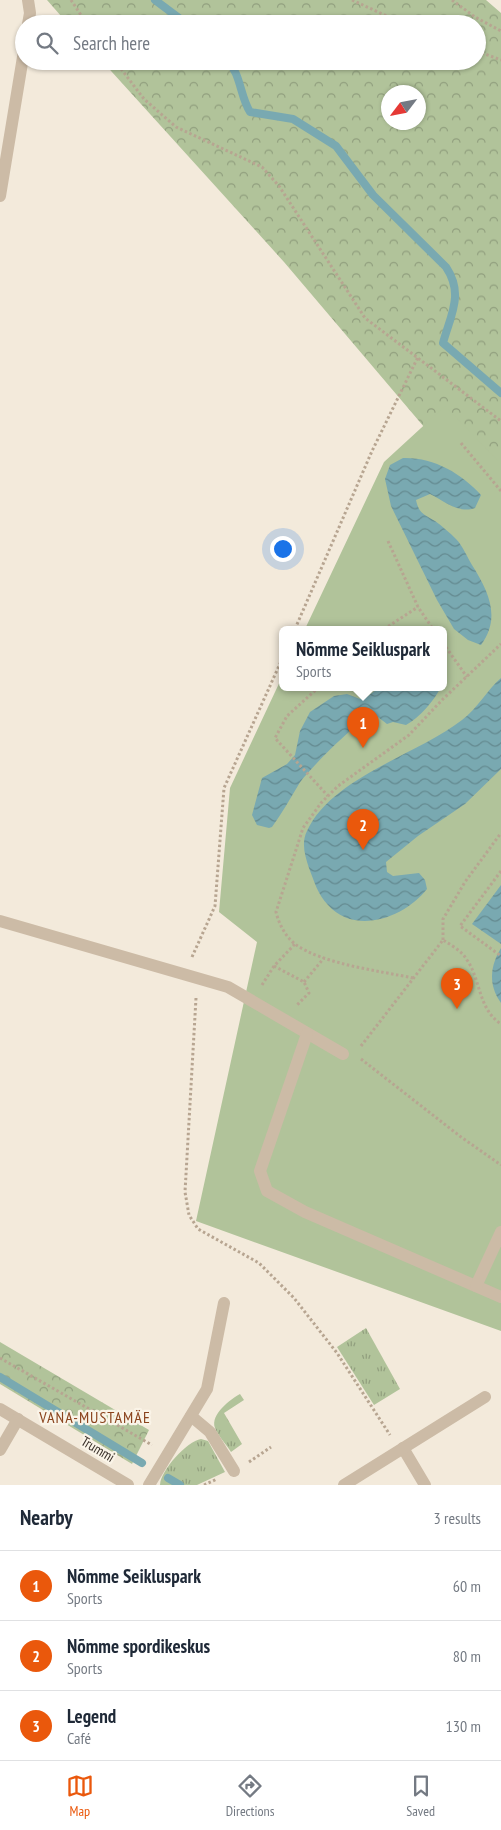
<!DOCTYPE html>
<html lang="en">
<head>
<meta charset="utf-8">
<style>
	:root { --surface:#fff; --page:#f2f2f3; --text:#1f2937; --muted:#747a83; --line:#e0e1e3; --accent:#ea580c }
	body { margin:0; font-family:"PT Sans Narrow",sans-serif; background:var(--page); color:var(--text) }
	.compass { position:absolute; left:381px; top:85px; width:45px; height:45px; border-radius:50%; background:var(--surface); box-shadow:0 1px 4px #0004; rotate:238deg }
	.you { position:absolute; left:282px; top:548px; width:18px; height:18px; margin:-12px; border:4px solid #fff; border-radius:50%; background:#1a73e8; box-shadow:0 0 0 8px #1a73e833 }
	.badge { display:grid; place-items:center; width:32px; height:32px; border-radius:50%; background:var(--accent); color:#fff; font-size:16px; font-weight:700 }
	.pin { position:absolute; translate:-50% -41px; filter:drop-shadow(0 1px 2px #0008) }
	.pin::after { content:''; position:absolute; top:26px; width:18px; height:15px; background:inherit; clip-path:polygon(0 0,100% 0,50% 100%) }
	.popup { position:absolute; left:279px; top:626px; width:168px; height:65px; box-sizing:border-box; display:grid; place-content:center; border-radius:8px; background:var(--surface); filter:drop-shadow(0 1px 4px #0005); font-size:16px; white-space:nowrap; color:var(--muted) }
	.popup b { font-size:19px; color:var(--text) }
	.popup::after { content:''; position:absolute; left:50%; top:100%; margin-left:-10px; border:10px solid transparent; border-top-color:var(--surface) }
	.list { margin:0; padding:0; list-style:none }
	h2 { display:flex; justify-content:space-between; align-items:center; height:65px; margin:0; padding:0 20px; font-size:21px }
	h2 small { font-size:16px; font-weight:400; color:var(--muted) }
	.list li { display:grid; grid-template-columns:32px 1fr auto; gap:15px; align-items:center; box-sizing:border-box; height:70px; padding:0 20px; border-top:1px solid var(--line) }
	.list b { display:block; font-size:19px; white-space:nowrap }
	.list p { margin:0; font-size:16px; white-space:nowrap; color:var(--muted) }
	.list em { font-size:16px; font-style:normal; color:var(--muted) }
	.icon { flex:none; width:28px; height:28px; fill:none; stroke:currentColor; stroke-width:2; stroke-linecap:round; stroke-linejoin:round }
	.map { position:relative; flex:none; width:501px; height:1485px; overflow:hidden }
	.search { position:absolute; background:var(--surface); box-shadow:0 1px 4px #0004; left:15px; right:15px; top:15px; height:55px; display:flex; align-items:center; gap:12px; box-sizing:border-box; padding:0 18px; border-radius:28px; color:var(--muted); font-size:19px }
	.sheet { height:275px; background:var(--surface) }
	nav { display:flex; justify-content:space-around; align-items:center; box-sizing:border-box; height:70px; border-top:1px solid var(--line); background:var(--surface); font-size:14px; color:var(--muted) }
	nav a { display:grid; justify-items:center; gap:2px }
	nav .on { color:var(--accent) }
	.map>svg:first-child { display:block }
</style>
</head>
<body>
<div class="map">
<svg width="501" height="1485" viewBox="0 0 501 1485">
	<defs>
		<pattern id="grass-tufts" width="24" height="20" patternUnits="userSpaceOnUse" patternTransform="scale(1.25)"><rect width="24" height="20" fill="#b1c39a"/><path d="M3 7l-1-3M5 7V3M7 7l1-3M15 17l-1-3M17 17v-4M19 17l1-3" fill="none" stroke="#919f7e"/></pattern>
		<pattern id="forest-crowns" width="20" height="18" patternUnits="userSpaceOnUse" patternTransform="scale(1.25)"><rect width="20" height="18" fill="#b1c39a"/><path d="M2 6a3 3 0 1 1 6 0M12 15a3 3 0 1 1 6 0" fill="none" stroke="#919f7e"/></pattern>
		<pattern id="water-waves" width="16" height="10" patternUnits="userSpaceOnUse" patternTransform="scale(1.25)"><rect width="16" height="10" fill="#79a9b1"/><path d="M0 5q4-4 8 0t8 0" fill="none" stroke="#648a90"/></pattern>
	</defs>
	<rect width="100%" height="100%" fill="#f3eadb"/>
	<!-- grass -->
	<g fill="url(#grass-tufts)">
		<path d="M366 1328 400 1389 374 1405 337 1347Z"/>
		<path d="M240 1394 244 1400 224 1413 242 1444 231 1452C226 1444 218 1436 215 1428 210 1414 231 1399 240 1394Z"/>
		<path d="M201 1439 208 1441 225 1472 197 1485H160C160 1471 187 1441 201 1439Z"/>
	</g>
	<!-- forest -->
	<g fill="url(#forest-crowns)" fill-rule="evenodd">
		<path d="M47 0H486L501 13V482L430 434 284 262 102 61H477V24H68ZM388 92H418V122H388Z"/>
		<path d="M0 1342 149 1430 132 1464 0 1384Z"/>
	</g>
	<!-- pitch -->
	<path fill="#b1c39a" d="M445 406 501 464V1331L196 1221 257 942 219 912 230 788 283 675V687H443V629H305L384 462Z"/>
	<!-- water -->
	<g fill="url(#water-waves)">
		<path d="M403 458C433 457 461 473 481 495L475 508C459 514 444 501 430 494L416 500C419 514 424 514 435 521 442 526 450 533 456 539 463 546 467 557 472 565 489 592 501 618 481 645L468 640 454 629 437 600 391 506 385 479 390 465Z"/>
		<path d="M501 678V769L465 804 418 836 386 862 387 872 393 876 419 873 425 880 427 889C405 917 356 936 328 905 318 895 314 881 309 868 305 856 301 843 307 831 332 777 417 755 462 720 477 709 487 690 501 678Z"/>
		<path d="M380 687H441C434 701 420 717 406 725L393 722 387 724 374 714C364 714 305 773 299 784 290 799 282 813 272 827L269 828 257 825 252 815 262 778 287 764 295 755 300 731 310 712 334 696 347 694 360 699 368 696Z"/>
		<path d="M501 885V944L472 924Z"/>
		<path d="M501 948V1003C488 985 490 966 501 948Z"/>
	</g>
	<g fill="none" stroke-linecap="round" stroke-linejoin="round">
		<!-- stream -->
		<g stroke="#79a9b1" stroke-width="8">
			<path d="M155 0 187 24"/>
			<path d="M228 61C241 75 240 96 250 112L293 119 336 146 373 195 446 267C464 294 451 314 443 343L501 393"/>
			<path d="M0 1377 142 1463"/>
			<path d="M168 1478 180 1485"/>
		</g>
		<!-- path -->
		<g stroke="#b7a591" stroke-width="3" stroke-dasharray="2.5 2.5" stroke-linecap="butt">
			<path d="M71 0 87 24"/>
			<path d="M352 0 404 24"/>
			<path d="M452 0 475 17 501 31"/>
			<path d="M477 51 501 60"/>
			<path d="M115 61 144 99 176 127 262 167 279 186 365 318 501 421"/>
			<path d="M461 443 501 491"/>
			<path d="M388 541 418 607 433 629"/>
			<path d="M295 629 372 451 418 357"/>
			<path d="M384 629 418 607"/>
			<path d="M443 643 467 677"/>
			<path d="M319 687 287 716 275 738 328 796"/>
			<path d="M501 871 460 926 501 956"/>
			<path d="M443 940V919L465 882 501 833"/>
			<path d="M192 957 215 906 224 788 283 657"/>
			<path d="M274 966 304 982 309 993 297 1005"/>
			<path d="M413 978C380 971 322 964 295 944 285 936 279 924 276 912L303 828 321 803 338 786 409 735 442 700 501 644"/>
			<path d="M304 982 324 958"/>
			<path d="M262 985 274 966 295 944"/>
			<path d="M196 998 185 1192 189 1215 198 1229 259 1263 294 1298 337 1353 390 1435"/>
			<path d="M361 1046 443 940C451 945 462 951 467 960 481 980 478 1009 501 1024"/>
			<path d="M361 1059 461 1137 501 1165"/>
			<path d="M0 1358 152 1445"/>
			<path d="M249 1462 271 1447"/>
			<path d="M204 1485 217 1479"/>
		</g>
		<!-- lane -->
		<g stroke="#ccbba6" stroke-width="12">
			<path d="M0 921 228 987 343 1054"/>
			<path d="M307 1034 260 1171 267 1191 305 1212 501 1297"/>
			<path d="M476 1286 501 1232"/>
			<path d="M191 1416 210 1432 234 1471"/>
			<path d="M403 1448 425 1485"/>
			<path d="M149 1485 207 1389 224 1303"/>
			<path d="M344 1485 485 1397"/>
		</g>
		<!-- street -->
		<g stroke="#ccbba6" stroke-width="12">
			<path d="M28 0 30 13 28 24"/>
			<path d="M0 196 24 51"/>
			<path d="M0 1409 128 1485"/>
			<path d="M0 1450 18 1419"/>
		</g>
	</g>
	<g text-anchor="middle" dominant-baseline="central" stroke-width="4.5" stroke-linejoin="round" paint-order="stroke">
		<!-- street labels -->
		<g font-size="14" fill="#372e28" stroke="#faf4e8">
			<text transform="translate(98 1449) rotate(31)">Trummi</text>
		</g>
		<!-- quarter labels -->
		<g font-size="16" letter-spacing="1" fill="#8a431d" stroke="#faf4e8">
			<text x="95" y="1417">VANA-MUSTAMÄE</text>
		</g>
	</g>
</svg>
<svg class="compass" viewBox="-18 -18 36 36"><path d="M0-13l5 13h-10z" fill="#e53935"/><path d="M0 13l5-13h-10z" fill="#747a83"/></svg>
<div class="you"></div>
<div class="pin badge" style="left:363px;top:748px">1</div>
<div class="popup"><b>Nõmme Seikluspark</b>Sports</div>
<div class="pin badge" style="left:363px;top:850px">2</div>
<div class="pin badge" style="left:457px;top:1009px">3</div>
<div class="search"><svg class="icon" aria-label="search" viewBox="0 0 24 24"><circle cx="10" cy="10" r="6"/><path d="M15 15l6 6"/></svg>Search here</div>
</div>
<section class="sheet">
<h2>Nearby<small>3 results</small></h2>
<ul class="list">
<li><span class="badge">1</span><div><b>Nõmme Seikluspark</b><p>Sports</p></div><em>60 m</em></li>
<li><span class="badge">2</span><div><b>Nõmme spordikeskus</b><p>Sports</p></div><em>80 m</em></li>
<li><span class="badge">3</span><div><b>Legend</b><p>Café</p></div><em>130 m</em></li>
</ul>
</section>
<nav>
<a class="on"><svg class="icon" aria-label="map" viewBox="0 0 24 24"><path d="M3 6l6-2 6 2 6-2v14l-6 2-6-2-6 2zM9 4v14M15 6v14"/></svg>Map</a>
<a><svg class="icon" aria-label="directions" viewBox="0 0 24 24"><path d="M12 3l9 9-9 9-9-9zM9 14v-3h6M13 9l2 2-2 2"/></svg>Directions</a>
<a><svg class="icon" aria-label="saved" viewBox="0 0 24 24"><path d="M7 4h10v16l-5-4-5 4z"/></svg>Saved</a>
</nav>
</body>
</html>
